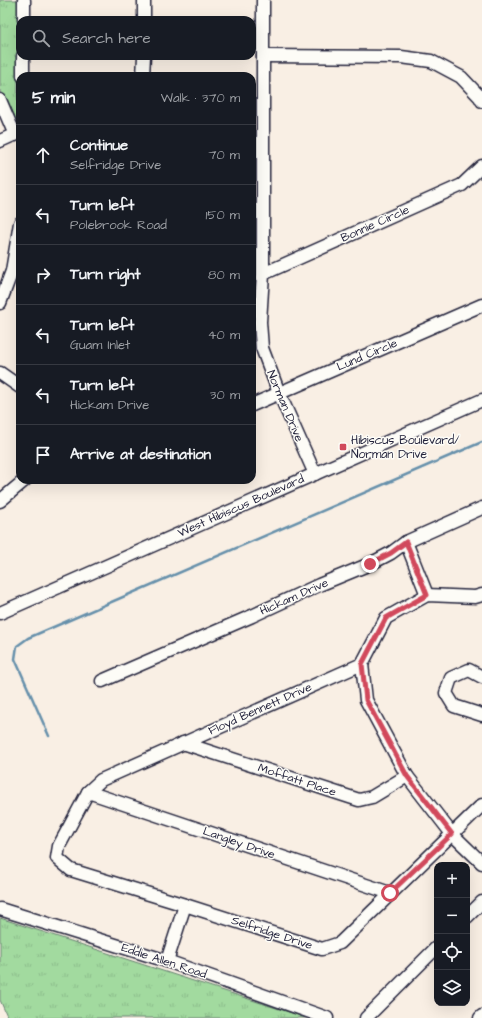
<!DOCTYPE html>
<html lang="en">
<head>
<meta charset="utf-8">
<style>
	:root { --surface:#171b24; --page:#20242c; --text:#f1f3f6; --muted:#9ea1a6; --line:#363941 }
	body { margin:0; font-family:"Architects Daughter",sans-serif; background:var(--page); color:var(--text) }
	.controls { position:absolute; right:12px; bottom:12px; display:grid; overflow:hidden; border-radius:8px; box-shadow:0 4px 16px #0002 }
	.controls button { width:36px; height:36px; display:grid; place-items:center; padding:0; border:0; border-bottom:1px solid var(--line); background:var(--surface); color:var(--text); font:20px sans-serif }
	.stop { position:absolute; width:12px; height:12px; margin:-9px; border:3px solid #d1495b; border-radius:50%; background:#fff }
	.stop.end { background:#d1495b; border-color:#fff; box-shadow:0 1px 4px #0008 }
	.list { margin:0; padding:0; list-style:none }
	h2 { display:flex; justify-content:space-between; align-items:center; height:52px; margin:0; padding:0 16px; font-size:17px }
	h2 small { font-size:13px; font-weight:400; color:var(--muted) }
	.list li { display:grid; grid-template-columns:26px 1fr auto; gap:12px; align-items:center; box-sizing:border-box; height:60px; padding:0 16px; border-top:1px solid var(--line) }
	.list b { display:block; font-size:15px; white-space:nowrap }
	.list p { margin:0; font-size:13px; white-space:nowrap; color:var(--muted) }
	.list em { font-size:13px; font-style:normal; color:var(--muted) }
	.icon { flex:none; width:22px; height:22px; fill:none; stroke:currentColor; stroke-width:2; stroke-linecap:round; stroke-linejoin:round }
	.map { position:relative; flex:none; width:482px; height:1018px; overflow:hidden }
	.search { position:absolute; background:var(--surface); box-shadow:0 4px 16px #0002; left:16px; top:16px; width:240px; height:44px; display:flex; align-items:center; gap:10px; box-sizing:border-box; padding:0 14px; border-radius:12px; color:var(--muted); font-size:15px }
	.panel { position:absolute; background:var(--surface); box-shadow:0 4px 16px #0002; left:16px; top:72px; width:240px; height:412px; border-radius:12px }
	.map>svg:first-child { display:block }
</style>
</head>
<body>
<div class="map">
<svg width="482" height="1018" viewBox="0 0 482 1018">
	<defs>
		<pattern id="park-tufts" width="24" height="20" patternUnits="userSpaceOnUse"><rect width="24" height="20" fill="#a2da9f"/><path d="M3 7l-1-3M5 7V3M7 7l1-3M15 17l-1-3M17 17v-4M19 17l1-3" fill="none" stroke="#8bbb8a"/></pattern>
	</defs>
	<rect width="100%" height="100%" fill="#f9efe4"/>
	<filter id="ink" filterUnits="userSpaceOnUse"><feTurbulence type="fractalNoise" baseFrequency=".025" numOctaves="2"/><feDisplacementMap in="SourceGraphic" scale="8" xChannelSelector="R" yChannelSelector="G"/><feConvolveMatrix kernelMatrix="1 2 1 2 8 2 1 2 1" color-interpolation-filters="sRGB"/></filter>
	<g filter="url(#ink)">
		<!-- park -->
		<g fill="url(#park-tufts)" stroke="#627e6d">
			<path d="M0 0H19L17 131 0 90Z"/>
			<path d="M0 918 307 1018H8L0 1000Z"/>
		</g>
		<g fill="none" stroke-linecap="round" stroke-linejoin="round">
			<!-- stream -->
			<path stroke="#6690ab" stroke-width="2.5" d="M49 736 15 659 17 646 28 638 482 442"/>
			<!-- minor casing -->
			<g stroke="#22223b" stroke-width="15">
				<g id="minor">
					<path d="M263 0V274L260 322 262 348 279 393 315 474"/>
					<path d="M24 20V0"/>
					<path d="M144 20V0"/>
					<path d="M263 56 401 57 431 61 461 77 480 97 482 101"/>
					<path d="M23 76V56"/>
					<path d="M143 76 144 56"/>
					<path d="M0 100 15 135"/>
					<path d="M0 141 20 132"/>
					<path d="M263 274 462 185 482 166"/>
					<path d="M0 303 12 271 20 223"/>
					<path d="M0 373 20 387"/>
					<path d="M252 405 482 305"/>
					<path d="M0 501 25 480"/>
					<path d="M406 542 427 595"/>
					<path d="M482 595 475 597 427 595 386 618 362 664 101 780 88 792 59 846 57 858 71 870 185 905 322 949 340 943 482 805"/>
					<path d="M0 613 482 400"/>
					<path d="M362 664 366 700 407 776 452 834 482 863"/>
					<path d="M482 677 469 670 451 678 446 693 454 706 482 715"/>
					<path d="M102 681 252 616 319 585 370 564 391 553 406 542 482 508"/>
					<path d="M183 743 359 800 372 797 407 776"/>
					<path d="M88 792 390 893"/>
					<path d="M0 909 167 961 327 1018"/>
					<path d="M467 917 482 902"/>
					<path d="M167 961 185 905"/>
					<path d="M366 1018 437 947"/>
					<path d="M480 1018 482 1016"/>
				</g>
			</g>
			<!-- minor -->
			<use href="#minor" stroke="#fdfcf7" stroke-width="12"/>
		</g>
	</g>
	<g fill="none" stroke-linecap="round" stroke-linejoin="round" filter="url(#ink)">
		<!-- route -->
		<path stroke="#d1495b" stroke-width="5" d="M370 564 391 553 406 542 427 595 386 618 362 664 366 700 407 776 452 834 390 893"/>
	</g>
	<!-- markers -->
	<rect fill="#d1495b" stroke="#fdfcf7" stroke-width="1.5" x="339" y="443" width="8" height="8" rx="2"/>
	<g text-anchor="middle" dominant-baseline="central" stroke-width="3" stroke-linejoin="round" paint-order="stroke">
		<!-- street labels -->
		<g font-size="12" fill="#22223b" stroke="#fdfcf7">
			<text transform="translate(375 224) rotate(-24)">Bonnie Circle</text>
			<text transform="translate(367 355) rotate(-23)">Lund Circle</text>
			<text transform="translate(285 406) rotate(67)">Norman Drive</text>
			<text transform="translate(241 506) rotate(-24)">West Hibiscus Boulevard</text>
			<text transform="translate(294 597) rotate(-24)">Hickam Drive</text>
			<text transform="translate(260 709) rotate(-24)">Floyd Bennett Drive</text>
			<text transform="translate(297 780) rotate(18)">Moffatt Place</text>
			<text transform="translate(239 843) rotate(19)">Langley Drive</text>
			<text transform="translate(272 933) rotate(18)">Selfridge Drive</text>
			<text transform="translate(164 961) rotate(18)">Eddie Allen Road</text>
		</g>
		<!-- poi labels -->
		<g font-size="12" fill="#22223b" stroke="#fdfcf7" text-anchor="start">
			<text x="351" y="440">Hibiscus Boulevard/<tspan x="351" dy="14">Norman Drive</tspan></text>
		</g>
	</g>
</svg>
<div class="controls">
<button>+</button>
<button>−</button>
<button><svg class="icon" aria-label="locate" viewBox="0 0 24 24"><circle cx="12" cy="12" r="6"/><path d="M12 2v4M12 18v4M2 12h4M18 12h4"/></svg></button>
<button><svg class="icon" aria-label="layers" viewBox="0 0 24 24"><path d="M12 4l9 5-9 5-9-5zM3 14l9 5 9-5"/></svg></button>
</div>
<div class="stop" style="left:390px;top:893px"></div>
<div class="stop end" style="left:370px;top:564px"></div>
<div class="search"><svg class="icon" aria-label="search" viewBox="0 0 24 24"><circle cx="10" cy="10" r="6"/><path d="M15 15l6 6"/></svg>Search here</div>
<section class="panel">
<h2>5 min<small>Walk · 370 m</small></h2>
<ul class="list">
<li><svg class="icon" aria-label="ahead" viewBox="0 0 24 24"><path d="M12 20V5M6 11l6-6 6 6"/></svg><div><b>Continue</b><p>Selfridge Drive</p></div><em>70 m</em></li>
<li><svg class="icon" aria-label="left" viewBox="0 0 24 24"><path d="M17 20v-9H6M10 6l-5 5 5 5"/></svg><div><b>Turn left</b><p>Polebrook Road</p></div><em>150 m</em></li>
<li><svg class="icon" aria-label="right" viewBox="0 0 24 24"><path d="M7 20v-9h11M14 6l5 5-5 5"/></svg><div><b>Turn right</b></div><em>80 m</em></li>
<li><svg class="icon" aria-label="left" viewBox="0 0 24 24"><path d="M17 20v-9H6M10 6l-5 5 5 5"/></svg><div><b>Turn left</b><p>Guam Inlet</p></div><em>40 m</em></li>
<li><svg class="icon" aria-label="left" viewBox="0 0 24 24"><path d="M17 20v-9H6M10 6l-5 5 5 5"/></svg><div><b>Turn left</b><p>Hickam Drive</p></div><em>30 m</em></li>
<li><svg class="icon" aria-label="arrive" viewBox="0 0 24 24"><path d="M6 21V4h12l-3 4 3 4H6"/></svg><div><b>Arrive at destination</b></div></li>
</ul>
</section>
</div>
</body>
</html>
